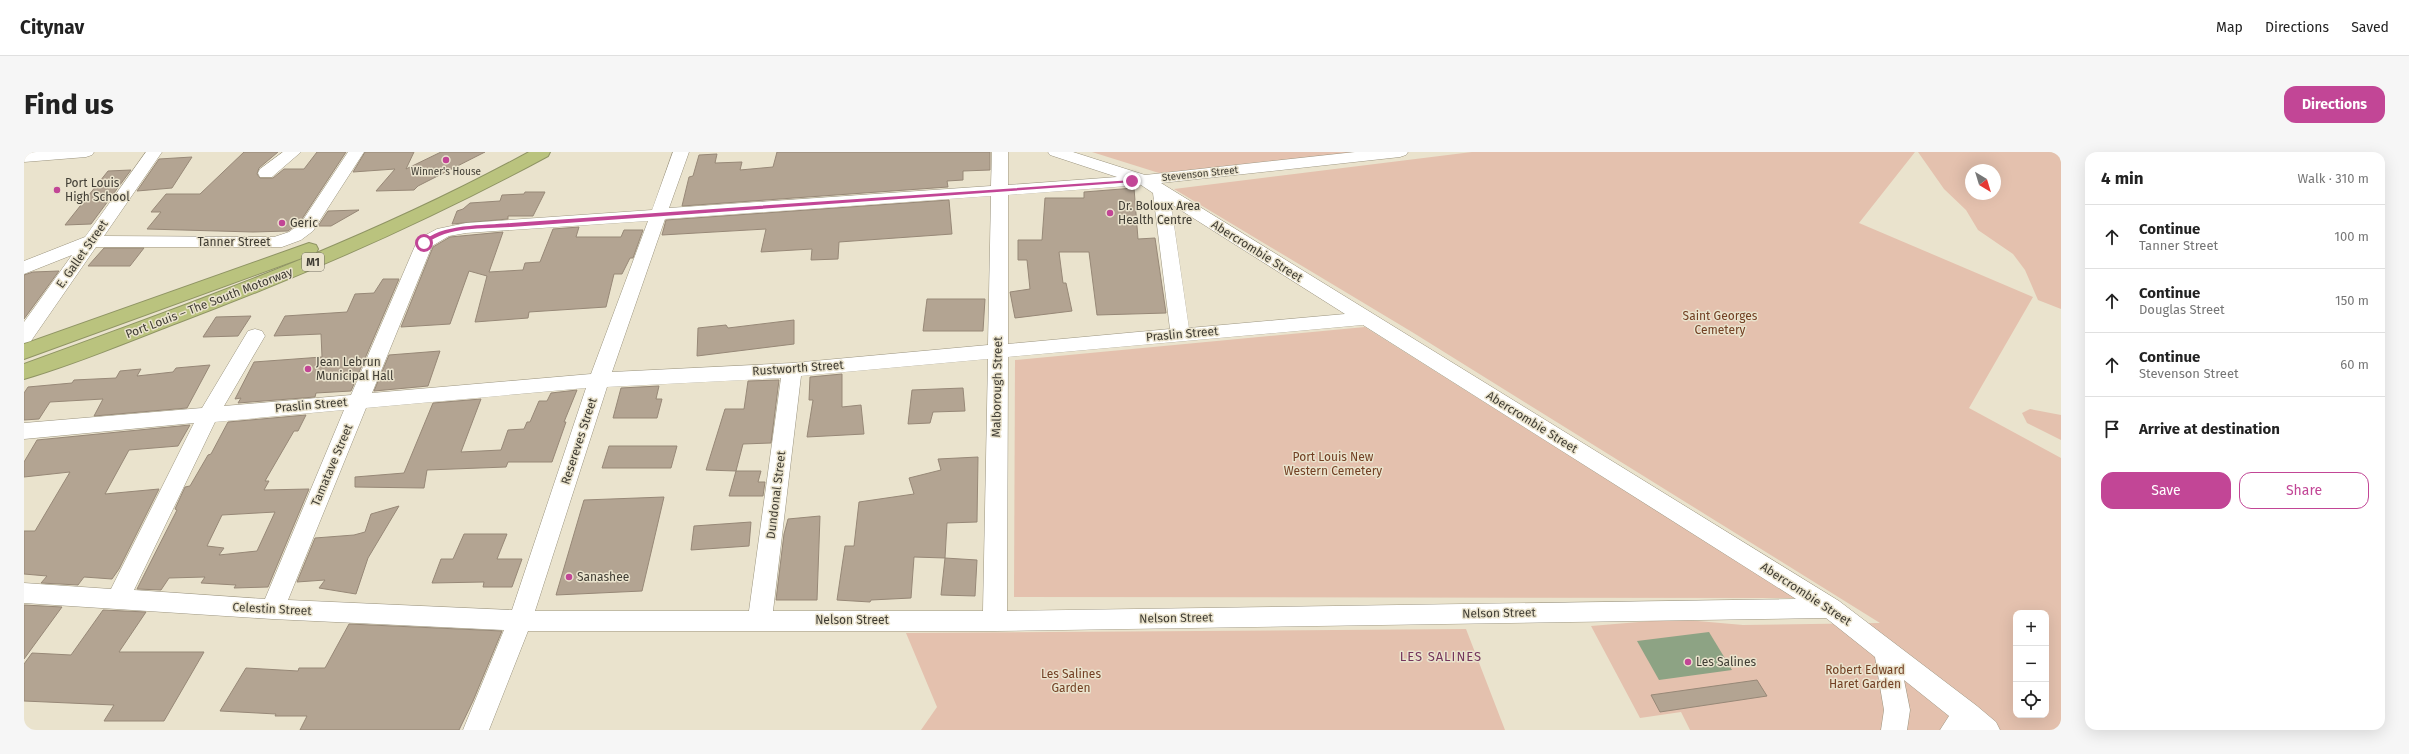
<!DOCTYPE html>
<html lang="en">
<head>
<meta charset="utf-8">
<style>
	:root { --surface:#fff; --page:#f6f6f6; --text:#222; --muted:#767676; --line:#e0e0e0; --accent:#c24696 }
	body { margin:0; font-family:"Fira Sans",sans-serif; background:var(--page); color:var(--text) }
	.controls { position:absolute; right:12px; bottom:12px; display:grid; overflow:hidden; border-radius:8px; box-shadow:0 4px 16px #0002 }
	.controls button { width:36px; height:36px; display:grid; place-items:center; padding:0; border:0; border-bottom:1px solid var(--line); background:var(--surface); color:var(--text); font:20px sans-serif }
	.compass { position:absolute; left:1941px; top:12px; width:36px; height:36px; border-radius:50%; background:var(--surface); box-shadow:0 4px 16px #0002; rotate:142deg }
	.stop { position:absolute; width:12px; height:12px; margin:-9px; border:3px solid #c24696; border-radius:50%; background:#fff }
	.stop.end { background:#c24696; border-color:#fff; box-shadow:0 1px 4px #0008 }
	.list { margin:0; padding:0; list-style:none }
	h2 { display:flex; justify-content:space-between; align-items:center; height:52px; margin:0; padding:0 16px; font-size:17px }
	h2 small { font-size:13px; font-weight:400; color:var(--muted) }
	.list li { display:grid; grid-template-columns:26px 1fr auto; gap:12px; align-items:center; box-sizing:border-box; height:64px; padding:0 16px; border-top:1px solid var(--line) }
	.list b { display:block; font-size:15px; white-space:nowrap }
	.list p { margin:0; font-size:13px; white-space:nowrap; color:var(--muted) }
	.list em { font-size:13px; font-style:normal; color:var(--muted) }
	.actions { display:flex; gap:8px; padding:12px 16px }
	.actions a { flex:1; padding:9px 0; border:1px solid var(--accent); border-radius:12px; text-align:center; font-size:14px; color:var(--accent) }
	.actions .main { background:var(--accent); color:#fff }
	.icon { flex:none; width:22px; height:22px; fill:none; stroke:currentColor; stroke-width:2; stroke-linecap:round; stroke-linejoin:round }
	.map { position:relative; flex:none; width:2037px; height:578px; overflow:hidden; border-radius:12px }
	header { display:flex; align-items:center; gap:24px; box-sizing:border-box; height:56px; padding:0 20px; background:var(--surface); border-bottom:1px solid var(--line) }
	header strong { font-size:19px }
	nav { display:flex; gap:22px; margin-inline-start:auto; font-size:14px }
	.intro { display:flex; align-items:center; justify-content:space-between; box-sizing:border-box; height:96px; padding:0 24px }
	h1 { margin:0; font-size:28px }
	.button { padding:10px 18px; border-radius:12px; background:var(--accent); color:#fff; font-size:14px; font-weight:700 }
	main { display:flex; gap:24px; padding:0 24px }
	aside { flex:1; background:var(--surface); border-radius:12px; box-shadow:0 4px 16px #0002 }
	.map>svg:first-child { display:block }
</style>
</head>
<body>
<header>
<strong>Citynav</strong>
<nav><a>Map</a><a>Directions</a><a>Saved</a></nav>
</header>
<div class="intro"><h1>Find us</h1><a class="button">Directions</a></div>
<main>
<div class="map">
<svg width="2037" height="578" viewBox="0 0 2037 578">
	<rect width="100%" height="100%" fill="#eae3cd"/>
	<!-- green -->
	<g fill="#e4c1ae" fill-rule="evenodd">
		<path d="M1068 0H1346L1135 21Z"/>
		<path d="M1448 0H1891L1835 71 2009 145 1945 256 2037 306V578H1666L1657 560 1616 566 1567 474 1651 467 1719 473 1856 471 1388 180 1150 37ZM1992 461H2022V563H1992Z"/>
		<path d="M1894 0H2037V157L2014 148 2001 118 1989 102 1954 78 1942 58 1920 37ZM1947 18H1971V42H1947Z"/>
		<path d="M1341 175 1771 446 990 445 991 208Z"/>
		<path d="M2006 257 2037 263V288L2003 271 1998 261Z"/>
		<path d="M1442 477 1481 578H897L913 555 882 481Z"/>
	</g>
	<!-- water -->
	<path fill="#8da384" d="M1685 480 1708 518 1635 528 1613 489Z"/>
	<!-- building -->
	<g fill="#b3a492" stroke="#978877" fill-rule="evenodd">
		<path d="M220 0H254L235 16 233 22 236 26H249L260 17H280L293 0H322L276 70 264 79 229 80 123 77 137 60H127L142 42H176Z"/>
		<path d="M341 0H390L382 17 417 0H461L394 34 390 38 352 39 371 17 329 20Z"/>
		<path d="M753 0H966V18L939 19V28L923 29 924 35 658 54 665 25 669 24 675 3 693 2 691 11 718 10 716 18 749 15Z"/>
		<path d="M168 5 148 36 113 39 135 7Z"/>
		<path d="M107 18 67 72 41 73 84 19Z"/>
		<path d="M1110 36 1114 87 1131 86 1142 161 1073 163 1065 100H1035L1039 131H1042L1048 159 991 166 986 140 1006 137 1003 108H994V88H1018L1021 46H1060V40Z"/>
		<path d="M501 40H521L509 64H484V67L428 72 433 59 439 57 446 51 476 49 478 43 500 42Z"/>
		<path d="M925 48 928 82 815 90 814 107 787 108 788 97 737 100 742 77 638 83 642 68Z"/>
		<path d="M335 58 307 74H294L304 59Z"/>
		<path d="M555 75 552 85H597L600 78H619L609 106H606L598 122H590L582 155 505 160 504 166 451 170 463 124 445 119 426 172 377 175 409 95 426 85 479 80 465 120 499 118 501 111 516 110 529 77Z"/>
		<path d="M80 96H120L106 114H64Z"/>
		<path d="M35 119 0 167V123L9 120Z"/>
		<path d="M359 127H375L327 239 292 241 291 245 214 251 217 246 211 247 230 210 298 205 297 182 250 184 261 164 323 160 331 142 350 141Z"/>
		<path d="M903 147H961L959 179H899Z"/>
		<path d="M227 164 214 184 179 185 192 165Z"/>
		<path d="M770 168V192L673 204 674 176 702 173 704 176Z"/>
		<path d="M416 199 404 234 350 239 365 203Z"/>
		<path d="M186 213 163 256 70 264 79 247 26 250 15 267 0 268V241L4 235 48 231 50 228 92 226 96 219 117 217 113 224 149 220 152 216Z"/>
		<path d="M818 222V255L837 253 840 282 783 285 789 248H785L786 225Z"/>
		<path d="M755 228 747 291 719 292 712 319 682 318 701 257H720L724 229Z"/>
		<path d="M635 234 632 247H638L633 266H589L597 236Z"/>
		<path d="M939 236 941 259 909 260 906 271 884 272 888 238Z"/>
		<path d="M553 238 540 270H542L528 310H484L482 315 403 318 400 336 331 335V325L380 321 409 251 457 247 437 300 477 298 484 278 500 277 503 270H506L515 249H523L527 241Z"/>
		<path d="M282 263 274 279H270L241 329H245L240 338 285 337 244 435 210 436 212 433 177 431 181 425 145 426 137 438 113 437 153 358 151 357 161 335 166 334 184 303 187 302 204 270ZM251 360 233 399 195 403 200 396 183 394 198 363Z"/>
		<path d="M166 273 154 294 105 298 81 342 135 337 95 417 88 427 60 425 54 433 17 431 23 424 0 422V379H11L46 320 0 325V310L13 288Z"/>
		<path d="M585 294H653L647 316H578Z"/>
		<path d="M954 305 953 370 923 371 921 406 890 405 887 446 847 448 846 450 813 448 821 394H830L835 350 890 342 885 326 917 318 914 307Z"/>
		<path d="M712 319H737L734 330H741L739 344H705Z"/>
		<path d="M640 345 618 439 532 443 560 348Z"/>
		<path d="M375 354 344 406 332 442 295 436 301 428 273 430 291 386 330 383 341 380 347 362Z"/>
		<path d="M796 364 793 448H752L760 382 764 367Z"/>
		<path d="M727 370 725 394 667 398 670 374Z"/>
		<path d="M440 382H483L473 407H498L488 435H459L460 430 408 431 417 407H429Z"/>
		<path d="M921 406 953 408 951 444 917 443Z"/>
		<path d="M0 453 38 455 0 507Z"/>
		<path d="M79 458 122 460 95 500H180L140 569H80L90 553 0 549V512L8 501 47 503Z"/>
		<path d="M325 472 478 479 449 549 435 578H276L283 564H251L252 562 196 559 222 516 274 519 275 516H301Z"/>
		<path d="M1733 528 1743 544 1636 560 1627 543Z"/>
	</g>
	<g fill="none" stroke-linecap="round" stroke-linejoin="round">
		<!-- street casing -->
		<g stroke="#9b947f" stroke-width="1">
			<g id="street">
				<path d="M0 0H70L68 3 62 5 0 10Z"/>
				<path d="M122 0H138L80 84 250 85 265 80 277 71 324 0H340L289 79 277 88 258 95H72L7 189 0 191V170L48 103 0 122V109L61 85Z"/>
				<path d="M259 0H277L248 25H236L234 21 236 17Z"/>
				<path d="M649 0H665L645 56 967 34 968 0H984V33L1093 25 1026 3 1024 0H1049L1121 23 1331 0H1384L1382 3 1376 5 1137 31 1815 449 1953 554 1972 570 1976 578H1916L1925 564 1880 528 1886 558 1883 578H1857L1860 558 1851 505 1802 466 971 479H504L465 578H439L480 478 248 467 0 451V431L87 437 170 271 0 287V271L178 256 224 179 231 177 238 179 241 184 200 254 327 243 394 87 413 77 442 71 628 58ZM1117 33 1129 41 1146 177 984 192V43ZM967 44 964 193 768 211 588 220 641 67ZM1147 52 1321 162 1165 176ZM624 69 567 222 348 241 408 94 425 84 442 81ZM1339 173 1772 447 983 459 984 205ZM964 207 959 459H749L777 224ZM757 226 725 459H511L583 235ZM562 236 488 458 264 448 342 256ZM320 258 241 447 110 438 191 270Z"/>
			</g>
		</g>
		<!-- highway casing -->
		<g stroke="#8f9464" stroke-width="2">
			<g id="highway">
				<path d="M505 0H526L524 4C404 69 281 123 153 171 103 190 52 212 0 227V212C172 150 344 88 505 0Z"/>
				<path d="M285 91 292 93 294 97 292 101 0 207V192Z"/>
			</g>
		</g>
		<!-- street -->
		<use href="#street" fill="#fff" fill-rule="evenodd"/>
		<!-- highway -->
		<use href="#highway" fill="#bac37e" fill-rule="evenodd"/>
	</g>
	<!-- route -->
	<path fill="#c24696" d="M1108 28 1110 30 487 75C460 77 424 74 402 92L398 91C416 71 462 74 487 71Z"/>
	<!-- markers -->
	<g fill="#c24696" stroke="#eae3cd" stroke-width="1.5">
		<circle cx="422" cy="8" r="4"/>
		<circle cx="33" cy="38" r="4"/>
		<circle cx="1086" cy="61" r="4"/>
		<circle cx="258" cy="71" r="4"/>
		<circle cx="284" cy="217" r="4"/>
		<circle cx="545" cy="425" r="4"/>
		<circle cx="1664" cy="510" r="4"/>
	</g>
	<g text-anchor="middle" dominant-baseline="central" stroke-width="3" stroke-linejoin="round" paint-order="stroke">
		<!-- far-poi labels -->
		<g font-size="10" fill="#403d34" stroke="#eae3cd">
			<text x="422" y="20">Winner's House</text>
		</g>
		<!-- far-street labels -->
		<g font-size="10" fill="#403d34" stroke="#eae3cd">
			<text transform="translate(1176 22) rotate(-6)">Stevenson Street</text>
		</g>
		<!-- shield labels -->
		<rect fill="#eae3cd" stroke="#736f62" stroke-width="1" x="278" y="101" width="22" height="18" rx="3"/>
		<g font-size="11" font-weight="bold" fill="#403d34">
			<text x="289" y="110">M1</text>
		</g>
		<!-- poi labels -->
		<g font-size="12" fill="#403d34" stroke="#eae3cd" text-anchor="start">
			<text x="41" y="31">Port Louis<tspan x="41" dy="14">High School</tspan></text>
			<text x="1094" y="54">Dr. Boloux Area<tspan x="1094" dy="14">Health Centre</tspan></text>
			<text x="266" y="71">Geric</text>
			<text x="292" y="210">Jean Lebrun<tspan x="292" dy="14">Municipal Hall</tspan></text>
			<text x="553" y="425">Sanashee</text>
			<text x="1672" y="510">Les Salines</text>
		</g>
		<!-- street labels -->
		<g font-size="12" fill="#403d34" stroke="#eae3cd">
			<text x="210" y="90">Tanner Street</text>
			<text transform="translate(1233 99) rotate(32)">Abercrombie Street</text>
			<text transform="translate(58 102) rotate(-55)">E. Gallet Street</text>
			<text transform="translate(185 151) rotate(-21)">Port Louis – The South Motorway</text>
			<text transform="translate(1158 182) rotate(-5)">Praslin Street</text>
			<text transform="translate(774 216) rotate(-4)">Rustworth Street</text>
			<text transform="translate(973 235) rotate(-89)">Malborough Street</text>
			<text transform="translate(287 253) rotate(-5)">Praslin Street</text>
			<text transform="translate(1508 270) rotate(32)">Abercrombie Street</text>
			<text transform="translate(555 289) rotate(-72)">Resereves Street</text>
			<text transform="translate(308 313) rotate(-67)">Tamatave Street</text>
			<text transform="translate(752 343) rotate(-83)">Dundonal Street</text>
			<text transform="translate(1782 442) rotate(33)">Abercrombie Street</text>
			<text transform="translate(248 457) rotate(3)">Celestin Street</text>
			<text transform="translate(1475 461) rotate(-1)">Nelson Street</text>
			<text transform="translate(1152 466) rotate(-1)">Nelson Street</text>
			<text x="828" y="468">Nelson Street</text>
		</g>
		<!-- park labels -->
		<g font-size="12" fill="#724023" stroke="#eae3cd">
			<text x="1696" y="164">Saint Georges<tspan x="1696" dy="14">Cemetery</tspan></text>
			<text x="1309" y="305">Port Louis New<tspan x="1309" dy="14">Western Cemetery</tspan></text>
			<text x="1841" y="518">Robert Edward<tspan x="1841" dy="14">Haret Garden</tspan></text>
			<text x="1047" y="522">Les Salines<tspan x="1047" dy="14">Garden</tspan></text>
		</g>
		<!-- neighbourhood labels -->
		<g font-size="13" letter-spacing="1" fill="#74365c" stroke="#eae3cd">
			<text x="1417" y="504">LES SALINES</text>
		</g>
	</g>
</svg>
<div class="controls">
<button>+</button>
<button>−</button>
<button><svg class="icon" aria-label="locate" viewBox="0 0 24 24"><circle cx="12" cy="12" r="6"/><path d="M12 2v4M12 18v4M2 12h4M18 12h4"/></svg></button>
</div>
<svg class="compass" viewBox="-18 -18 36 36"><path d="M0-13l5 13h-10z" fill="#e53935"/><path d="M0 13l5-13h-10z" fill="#767676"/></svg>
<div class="stop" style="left:400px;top:91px"></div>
<div class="stop end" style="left:1108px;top:29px"></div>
</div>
<aside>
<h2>4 min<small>Walk · 310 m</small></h2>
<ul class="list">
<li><svg class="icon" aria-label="ahead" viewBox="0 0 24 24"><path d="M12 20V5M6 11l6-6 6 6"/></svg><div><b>Continue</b><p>Tanner Street</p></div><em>100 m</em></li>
<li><svg class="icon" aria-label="ahead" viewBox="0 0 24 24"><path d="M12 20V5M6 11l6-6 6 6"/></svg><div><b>Continue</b><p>Douglas Street</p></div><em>150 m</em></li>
<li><svg class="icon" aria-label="ahead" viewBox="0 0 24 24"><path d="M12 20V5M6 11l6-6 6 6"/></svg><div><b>Continue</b><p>Stevenson Street</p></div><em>60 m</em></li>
<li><svg class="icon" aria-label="arrive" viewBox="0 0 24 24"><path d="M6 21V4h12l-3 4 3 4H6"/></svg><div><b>Arrive at destination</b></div></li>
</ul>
<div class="actions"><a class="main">Save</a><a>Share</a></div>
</aside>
</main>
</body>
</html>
